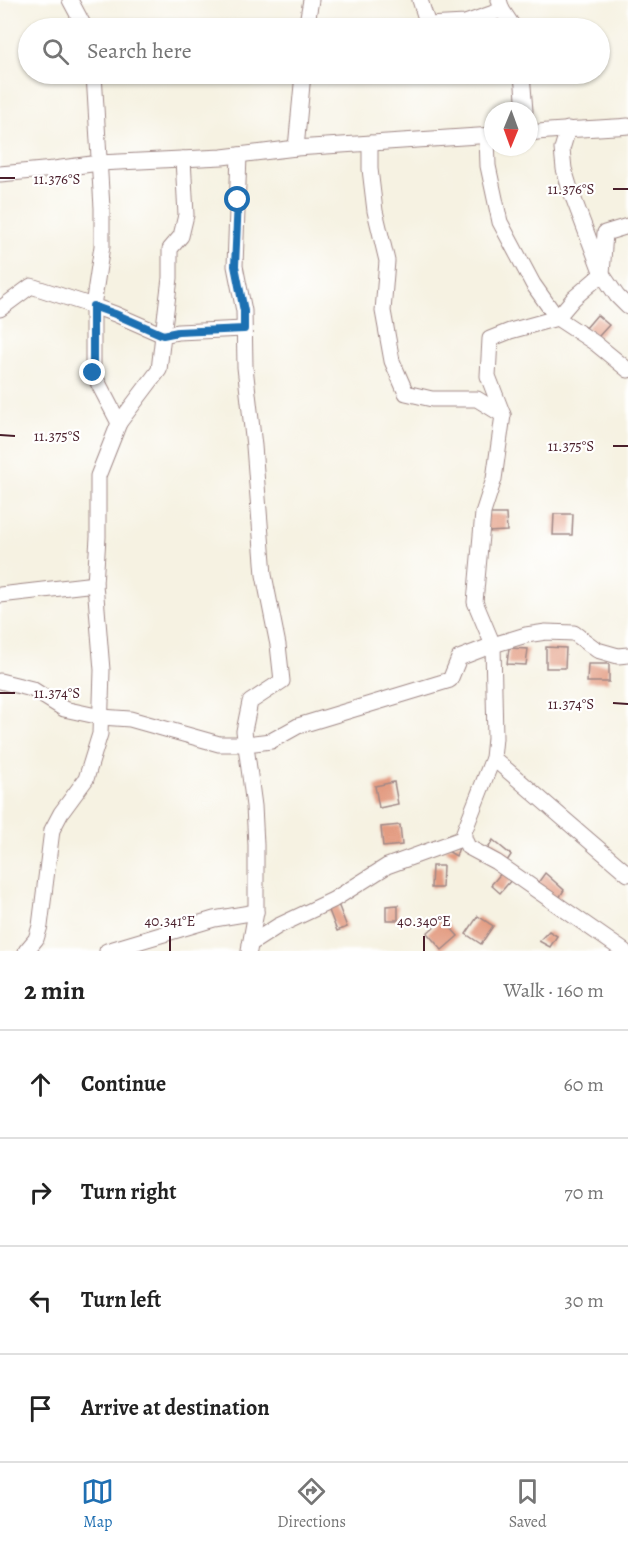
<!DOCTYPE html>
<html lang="en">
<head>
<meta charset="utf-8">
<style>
	:root { --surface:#fff; --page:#f2f2f2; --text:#222; --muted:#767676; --line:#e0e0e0; --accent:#1f6fb2 }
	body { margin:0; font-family:Alegreya,serif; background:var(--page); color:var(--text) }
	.compass { position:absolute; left:484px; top:102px; width:54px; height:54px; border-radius:50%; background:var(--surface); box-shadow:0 2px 4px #0004; rotate:181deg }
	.stop { position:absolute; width:18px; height:18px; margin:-14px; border:4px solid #1f6fb2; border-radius:50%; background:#fff }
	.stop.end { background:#1f6fb2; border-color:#fff; box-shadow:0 2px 6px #0008 }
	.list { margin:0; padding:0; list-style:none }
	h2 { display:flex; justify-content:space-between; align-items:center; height:78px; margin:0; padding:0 24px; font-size:26px }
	h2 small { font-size:20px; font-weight:400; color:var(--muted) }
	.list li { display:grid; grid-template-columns:39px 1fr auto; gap:18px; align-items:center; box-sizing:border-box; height:108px; padding:0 24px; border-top:2px solid var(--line) }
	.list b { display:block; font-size:22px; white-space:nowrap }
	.list em { font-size:20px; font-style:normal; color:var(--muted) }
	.icon { flex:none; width:33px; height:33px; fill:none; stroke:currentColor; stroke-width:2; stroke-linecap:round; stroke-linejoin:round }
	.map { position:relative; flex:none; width:628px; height:951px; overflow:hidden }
	.search { position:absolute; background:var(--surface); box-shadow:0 2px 4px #0004; left:18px; right:18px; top:18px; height:66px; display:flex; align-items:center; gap:15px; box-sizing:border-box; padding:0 21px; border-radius:33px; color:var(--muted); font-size:22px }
	.sheet { height:510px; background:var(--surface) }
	nav { display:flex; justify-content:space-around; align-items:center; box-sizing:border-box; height:84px; border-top:2px solid var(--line); background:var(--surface); font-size:16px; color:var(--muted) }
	nav a { display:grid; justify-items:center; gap:3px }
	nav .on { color:var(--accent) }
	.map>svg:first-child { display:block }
</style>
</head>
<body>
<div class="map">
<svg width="628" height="951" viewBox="0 0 628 951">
	<rect width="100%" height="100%" fill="#fff"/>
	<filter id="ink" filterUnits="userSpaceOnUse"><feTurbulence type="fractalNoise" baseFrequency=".0167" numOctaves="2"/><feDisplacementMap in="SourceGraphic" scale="12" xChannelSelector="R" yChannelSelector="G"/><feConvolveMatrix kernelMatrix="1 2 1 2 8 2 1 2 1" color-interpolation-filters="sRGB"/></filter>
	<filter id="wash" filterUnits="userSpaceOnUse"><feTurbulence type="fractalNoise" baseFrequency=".008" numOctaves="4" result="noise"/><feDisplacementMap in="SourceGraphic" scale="24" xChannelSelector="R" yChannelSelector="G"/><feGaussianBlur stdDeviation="1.35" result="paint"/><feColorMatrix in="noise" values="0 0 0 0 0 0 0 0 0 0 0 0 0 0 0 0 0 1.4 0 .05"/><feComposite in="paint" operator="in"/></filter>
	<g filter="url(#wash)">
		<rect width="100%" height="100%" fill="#f6f2e2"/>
		<g id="blocks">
			<!-- building -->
			<g fill="#e39c82">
				<path d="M597 315 609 325 598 337 586 328Z"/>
				<path d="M486 514H506L507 531 486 532Z"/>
				<path d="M554 514H573L572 535H553Z"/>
				<path d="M546 647 566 648 565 668H546Z"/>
				<path d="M509 648 528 649 526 665 507 664Z"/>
				<path d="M588 664H609V682H587Z"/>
				<path d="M394 782 398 804 379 808 375 786Z"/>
				<path d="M400 825 402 845 383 847 381 827Z"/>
				<path d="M493 840 511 855 505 864 486 852Z"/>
				<path d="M461 842 456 856 444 849Z"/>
				<path d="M432 866H443L442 888H431Z"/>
				<path d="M503 871 512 879 500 893 491 885Z"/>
				<path d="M545 873 564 890 558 900 535 887Z"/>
				<path d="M338 904 347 927 337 931 328 908Z"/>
				<path d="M398 905V920H386V906Z"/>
				<path d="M478 916 493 926 481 944 466 934Z"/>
				<path d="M443 919 458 936 442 950 427 933Z"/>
				<path d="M549 931 557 936 550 947 539 941Z"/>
			</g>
		</g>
	</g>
	<g filter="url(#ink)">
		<use href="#blocks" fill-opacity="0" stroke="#a08886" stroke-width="1.5"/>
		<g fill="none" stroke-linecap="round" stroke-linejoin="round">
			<!-- street casing -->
			<g stroke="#a08886" stroke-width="17">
				<g id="street">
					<path d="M70 0 85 28"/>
					<path d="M420 0 428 25 465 23 502 10"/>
					<path d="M499 0 502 10 514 28"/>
					<path d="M306 28 311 0"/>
					<path d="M94 74 102 208V246L93 306 115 314 163 335 170 278V249L181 236 186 215 183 159"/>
					<path d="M522 74 525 111"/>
					<path d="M568 129 562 149 564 169 570 189 602 274 617 296 628 307"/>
					<path d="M529 133C562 129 595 129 628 126"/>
					<path d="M487 136 488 166 500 222 533 284 557 318 595 343 628 370"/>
					<path d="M370 143V169L375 211 387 261 383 311 392 361 406 393 432 399H477L503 415 494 479 483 513 475 602 493 645 495 738 493 758 464 832V838L468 847 496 862 624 951"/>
					<path d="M296 148 303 74"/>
					<path d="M239 155 235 266 244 311 245 367 254 446 264 575 278 645 282 681 250 702 244 731 254 806 256 845V912L249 951"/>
					<path d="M0 174 54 169 99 163 222 157 296 148 493 135"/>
					<path d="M0 309 31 286 93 306V373L119 423 98 476V537L95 584"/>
					<path d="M503 415 488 376 490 339 510 331 557 318 574 298 602 274 605 233 628 226"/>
					<path d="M119 423 159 370 163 335 178 332 244 329"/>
					<path d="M0 595 95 584 102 670 100 734 86 779 61 813 52 830 40 926 36 939 26 951"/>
					<path d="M0 681 32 689 64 709 101 717 130 719 219 744H246L271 741 298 726 450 680 459 658 493 645 526 635 546 632 574 633 597 650 618 656 628 655"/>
					<path d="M493 758 628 874"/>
					<path d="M250 944 278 926 333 900 387 866 464 838"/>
					<path d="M107 951 214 919 256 912"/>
				</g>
			</g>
			<!-- street -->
			<use href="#street" stroke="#fff" stroke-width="15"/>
		</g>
	</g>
	<g fill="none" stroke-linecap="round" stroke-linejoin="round" filter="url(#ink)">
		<!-- route -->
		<path stroke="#1f6fb2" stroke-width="8" d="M93 373V306L115 314 163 335 178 332 244 329V311L235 266 238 200"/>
	</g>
	<!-- ticks -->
	<path fill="none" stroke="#4a1f2b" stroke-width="2" d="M0 178H15M613 189H628M0 435 15 436M613 446H628M0 693H15M613 703 628 704M170 951V936M424 951V936"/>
	<g font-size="15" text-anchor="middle" fill="#4a1f2b" stroke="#fff" stroke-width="4.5" stroke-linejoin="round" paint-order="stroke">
		<text x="57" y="184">11.376°S</text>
		<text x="571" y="194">11.376°S</text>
		<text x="57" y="441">11.375°S</text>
		<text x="571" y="451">11.375°S</text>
		<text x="57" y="698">11.374°S</text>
		<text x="571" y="709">11.374°S</text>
		<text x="170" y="926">40.341°E</text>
		<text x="424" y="926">40.340°E</text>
	</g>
</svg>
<svg class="compass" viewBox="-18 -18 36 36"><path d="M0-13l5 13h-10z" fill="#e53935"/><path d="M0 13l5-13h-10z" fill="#767676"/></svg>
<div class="stop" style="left:238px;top:200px"></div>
<div class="stop end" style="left:93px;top:373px"></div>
<div class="search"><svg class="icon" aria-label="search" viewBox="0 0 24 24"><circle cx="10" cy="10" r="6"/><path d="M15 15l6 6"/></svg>Search here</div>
</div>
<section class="sheet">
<h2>2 min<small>Walk · 160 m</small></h2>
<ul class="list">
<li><svg class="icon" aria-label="ahead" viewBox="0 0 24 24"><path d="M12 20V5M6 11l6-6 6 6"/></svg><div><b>Continue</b></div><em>60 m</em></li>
<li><svg class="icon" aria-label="right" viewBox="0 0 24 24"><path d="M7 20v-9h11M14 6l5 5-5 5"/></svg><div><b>Turn right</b></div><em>70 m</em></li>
<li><svg class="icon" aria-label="left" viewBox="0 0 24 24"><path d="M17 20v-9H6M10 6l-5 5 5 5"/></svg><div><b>Turn left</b></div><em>30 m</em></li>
<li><svg class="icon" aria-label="arrive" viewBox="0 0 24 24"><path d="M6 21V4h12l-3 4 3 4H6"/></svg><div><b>Arrive at destination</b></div></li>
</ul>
</section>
<nav>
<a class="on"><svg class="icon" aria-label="map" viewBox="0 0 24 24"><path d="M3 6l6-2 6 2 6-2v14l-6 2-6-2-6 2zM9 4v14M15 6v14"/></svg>Map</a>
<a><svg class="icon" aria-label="directions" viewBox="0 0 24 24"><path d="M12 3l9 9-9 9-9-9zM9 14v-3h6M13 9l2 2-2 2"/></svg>Directions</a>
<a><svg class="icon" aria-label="saved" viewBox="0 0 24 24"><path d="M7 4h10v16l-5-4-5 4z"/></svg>Saved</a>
</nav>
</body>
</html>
